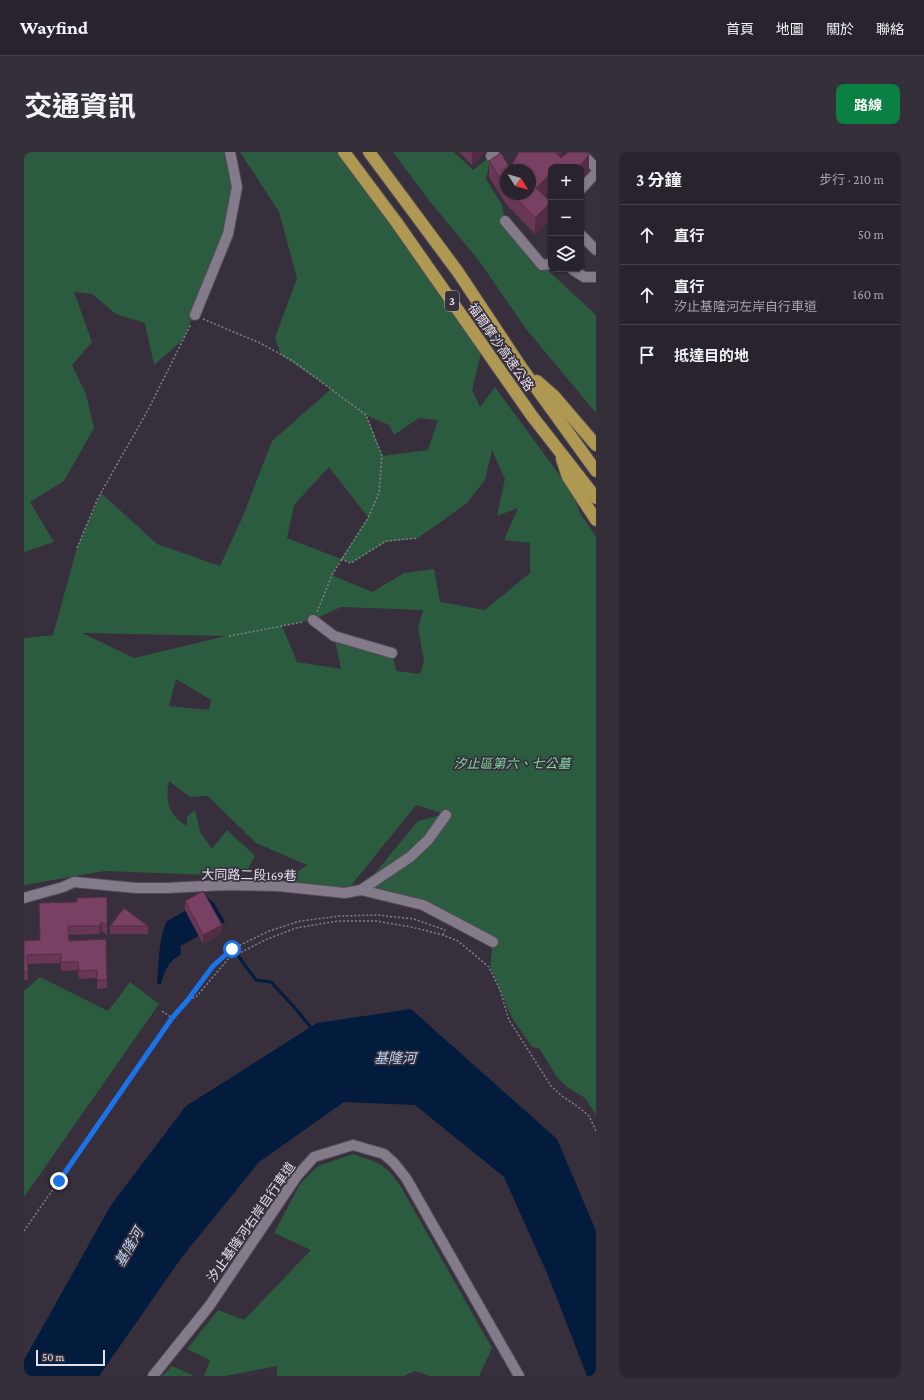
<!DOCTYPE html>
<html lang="zh-TW">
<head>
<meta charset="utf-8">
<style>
	:root { --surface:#29232d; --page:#352f39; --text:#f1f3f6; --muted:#a5a4aa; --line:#454049; --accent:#0b8043 }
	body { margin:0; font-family:"Crimson Pro","Noto Sans TC",serif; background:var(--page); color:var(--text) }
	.controls { position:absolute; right:12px; top:12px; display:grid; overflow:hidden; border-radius:8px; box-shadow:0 1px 3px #0004 }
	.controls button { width:36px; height:36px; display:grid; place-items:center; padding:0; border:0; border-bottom:1px solid var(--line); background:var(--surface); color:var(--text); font:20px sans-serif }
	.compass { position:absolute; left:476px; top:12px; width:36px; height:36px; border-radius:50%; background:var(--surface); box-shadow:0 1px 3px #0004; rotate:127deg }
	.scale { position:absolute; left:12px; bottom:10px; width:69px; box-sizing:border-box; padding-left:4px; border:2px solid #e3dee7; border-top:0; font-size:11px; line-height:14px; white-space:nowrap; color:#e3dee7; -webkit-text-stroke:3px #372f3c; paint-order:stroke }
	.stop { position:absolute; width:12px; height:12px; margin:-9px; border:3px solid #1a73e8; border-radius:50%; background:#fff }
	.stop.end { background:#1a73e8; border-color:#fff; box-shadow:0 1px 4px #0008 }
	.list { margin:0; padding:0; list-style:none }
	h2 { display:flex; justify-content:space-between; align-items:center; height:52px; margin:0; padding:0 16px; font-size:17px }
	h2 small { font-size:13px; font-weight:400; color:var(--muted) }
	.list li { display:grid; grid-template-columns:26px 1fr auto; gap:12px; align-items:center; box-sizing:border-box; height:60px; padding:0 16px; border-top:1px solid var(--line) }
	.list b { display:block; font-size:15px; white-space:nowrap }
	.list p { margin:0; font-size:13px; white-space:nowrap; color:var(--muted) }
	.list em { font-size:13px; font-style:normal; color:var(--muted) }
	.icon { flex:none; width:22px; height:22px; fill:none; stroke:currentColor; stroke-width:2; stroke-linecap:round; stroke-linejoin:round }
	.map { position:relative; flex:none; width:572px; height:1224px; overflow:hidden; border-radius:8px }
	header { display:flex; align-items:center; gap:24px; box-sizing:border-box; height:56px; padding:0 20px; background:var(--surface); border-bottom:1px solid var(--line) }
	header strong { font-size:19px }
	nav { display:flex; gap:22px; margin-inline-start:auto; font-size:14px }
	.intro { display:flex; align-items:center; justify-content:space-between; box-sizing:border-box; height:96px; padding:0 24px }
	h1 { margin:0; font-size:28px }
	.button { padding:10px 18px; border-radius:8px; background:var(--accent); color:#fff; font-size:14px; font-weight:700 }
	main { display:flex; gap:24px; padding:0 24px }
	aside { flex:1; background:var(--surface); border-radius:8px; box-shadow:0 1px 3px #0004 }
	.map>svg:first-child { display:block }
</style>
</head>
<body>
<header>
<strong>Wayfind</strong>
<nav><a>首頁</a><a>地圖</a><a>關於</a><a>聯絡</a></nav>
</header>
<div class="intro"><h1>交通資訊</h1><a class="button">路線</a></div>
<main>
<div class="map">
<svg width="572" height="1224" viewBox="0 0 572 1224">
	<rect width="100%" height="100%" fill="#372f3c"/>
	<!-- green -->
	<g fill="#2c5c3f" fill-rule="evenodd">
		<path d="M0 0H206L213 35 192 111 159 188 130 213 121 171 92 162 68 142 50 140 68 190 48 213 62 242 70 276 40 329 6 350 30 390 0 400Z"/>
		<path d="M216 0H317L460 188 448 238 456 255 471 235 548 340 557 363 572 384V963L561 946 543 935 533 925 515 896 508 895 488 866 466 814 469 790 399 753 337 738 394 669 421 662 392 653 321 741 254 734 283 713 232 691 184 644 166 645 145 629C141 649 144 663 163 674V665L171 658 176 680 188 697 203 678 231 704 223 718 186 723 81 719 0 733V486L29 483 53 396 77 341 133 392 196 414 219 364 248 289 307 237 257 203 251 186 273 126 255 60ZM342 263 365 273 370 283 395 266 414 268 404 298 359 304ZM468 298 481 327 473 364 494 356 480 388 506 391V421L461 458 416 450 410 417 380 421 348 440 308 423 317 407 327 411 362 390 394 386 442 352 461 328ZM305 315 344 365 317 407 263 386 270 353ZM317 455 399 458 394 476 400 509 396 522 372 519 368 501 310 484 317 517 273 510 258 474 289 468ZM58 481 202 484 110 506ZM152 527 187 548 185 558 145 554Z"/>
		<path d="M369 0H430L449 18 467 4 462 27 478 53 481 69 518 113 572 163V261L502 177 455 109 404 47Z"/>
		<path d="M16 825 84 859 106 830 135 852 0 1045V839Z"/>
		<path d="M329 1002C354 1011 362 1011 377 1035L468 1196 455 1224H406L391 1219 380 1224H253V1214L201 1224H180L186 1208 163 1197 194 1158 220 1168 287 1098 250 1081 276 1032 294 1014Z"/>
		<path d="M148 1214 170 1224H138Z"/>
	</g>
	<!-- water -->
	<g fill="#031c3e">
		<path d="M184 746 190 751 201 770 156 794 157 798 156 803C144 810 140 820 137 832H133C135 812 134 788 143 769Z"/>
		<path d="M387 857 533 987 572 1079V1224H563L523 1121 480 1025 391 953 320 950 235 1010 158 1105 75 1224H0V1208L87 1053 162 954 293 871Z"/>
	</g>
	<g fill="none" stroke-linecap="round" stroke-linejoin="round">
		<!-- stream -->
		<path stroke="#031c3e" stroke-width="3" d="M215 805 232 828 247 830 271 856 289 878"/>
		<!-- minor casing -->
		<g stroke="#514b56" stroke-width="12">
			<g id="minor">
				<path d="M556 0 572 16"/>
				<path d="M467 4 470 0"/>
				<path d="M557 37 572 21"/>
				<path d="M481 69 518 113 527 112"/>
				<path d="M557 83 572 98"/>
				<path d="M548 117 560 125H572"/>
				<path d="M171 163 204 82 213 35 206 0"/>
				<path d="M289 468 310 484 368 501"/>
				<path d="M337 738 399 753 469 790"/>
				<path d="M0 746 39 735 50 730 112 736H143L201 733 254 734 321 741 337 738 386 705 404 688 422 663"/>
				<path d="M129 1224 186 1153 273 1024 290 1005 329 993 360 1002 370 1011 382 1026 495 1224"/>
			</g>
		</g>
		<!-- highway casing -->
		<g stroke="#514b56" stroke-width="14">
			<g id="highway">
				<path d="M320 0 373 71 508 264 572 346"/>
				<path d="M345 0 434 120 497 215 572 319"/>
				<path d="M513 229 530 244 572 293"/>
				<path d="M538 307 544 325 572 368"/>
			</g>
		</g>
		<!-- path -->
		<g stroke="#857e89" stroke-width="1.5" stroke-dasharray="2 2" stroke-linecap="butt">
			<path d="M179 167 236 191 269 209 342 263 358 304 355 341 344 366 308 423 293 460"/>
			<path d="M53 396 74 346 124 258 167 172"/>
			<path d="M317 407 327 411 362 389 394 386"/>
			<path d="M205 484 279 470"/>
			<path d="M164 848 189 814 208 797 245 779 276 769 316 764 353 763 390 767 421 778 419 783"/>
			<path d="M138 859 148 866"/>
			<path d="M0 1079 148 866 163 849 173 844 204 807 241 788 272 776 314 769H352L387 775 419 783 434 789 465 815 476 838 485 868 527 934 538 944 557 957 565 964 572 979"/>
		</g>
		<!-- minor -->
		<use href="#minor" stroke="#847b8a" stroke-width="10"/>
		<!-- highway -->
		<use href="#highway" stroke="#ae9852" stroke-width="12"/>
	</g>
	<!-- wall -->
	<g fill="#673755" fill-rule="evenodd">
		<path d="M435 0H461L448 13Z"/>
		<path d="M495 0H539L535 4 537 6 544 0H563L565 3V19L557 28V15H527V39L526 38 520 44 527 50V66L511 82 483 53 465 25V9L477 1 486 16ZM482 18H506V42H482Z"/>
		<path d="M83 745V783L78 779 75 782 45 783V789L83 828V836L73 837V826L55 827 54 818 37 819V811L3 812 4 828H0V785V789L16 788 53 750Z"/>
		<path d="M161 749 198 781 179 792 161 758Z"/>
		<rect x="86" y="774" width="38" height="8"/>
	</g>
	<!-- shaded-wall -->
	<g fill="#542d45">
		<path d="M448 0H461L448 13Z"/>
		<path d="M528 0H539L528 13Z"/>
		<path d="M565 3V19L557 28V15H555Z"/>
		<path d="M526 22V38L512 52V36Z"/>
		<path d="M527 50V66L511 82V66Z"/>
		<path d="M78 770V779L75 782V774Z"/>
		<path d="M198 773V781L179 792V783Z"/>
	</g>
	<!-- building -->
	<g fill="#784063" stroke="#542d45">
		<path d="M495 0H531L537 6 544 0H563L565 3 555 15H546L544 13 542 15H527V23L526 22 512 36 527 50 511 66 488 42H506V18H482V36L465 9 477 1 486 16Z"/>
		<path d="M179 739 198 773 179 783 161 749Z"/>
		<path d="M83 745V774L78 770 75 774H44L45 789 82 787 83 828H73V818L55 819 54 810H37V802L3 803 4 820H0V785V789L16 788 15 751 53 750V746Z"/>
		<path d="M100 756 124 774H86Z"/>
	</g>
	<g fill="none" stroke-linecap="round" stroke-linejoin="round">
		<!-- route -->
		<path stroke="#1a73e8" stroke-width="5" d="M35 1029 148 866 163 849 189 814 208 797"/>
	</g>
	<g text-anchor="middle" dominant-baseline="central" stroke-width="3.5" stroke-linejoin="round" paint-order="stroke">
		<!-- shield labels -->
		<rect fill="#372f3c" stroke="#afaab4" stroke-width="1" x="421" y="139" width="14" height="20" rx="3"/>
		<g font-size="12" font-weight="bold" fill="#e3dee7">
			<text x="428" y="149">3</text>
		</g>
		<!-- street labels -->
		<g font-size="13" fill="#e3dee7" stroke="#372f3c">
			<text transform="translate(477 195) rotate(55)">福爾摩沙高速公路</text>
			<text transform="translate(225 723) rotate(1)">大同路二段169巷</text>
			<text transform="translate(227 1070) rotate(-55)">汐止基隆河右岸自行車道</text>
		</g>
		<!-- park labels -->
		<g font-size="13" font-style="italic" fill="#7cd99f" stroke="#372f3c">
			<text x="488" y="611">汐止區第六、七公墓</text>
		</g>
		<!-- water labels -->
		<g font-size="14" font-style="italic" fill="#bed4f3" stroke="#372f3c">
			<text x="371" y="906">基隆河</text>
			<text transform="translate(105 1095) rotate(-60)">基隆河</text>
		</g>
	</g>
</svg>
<div class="controls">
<button>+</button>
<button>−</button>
<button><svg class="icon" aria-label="layers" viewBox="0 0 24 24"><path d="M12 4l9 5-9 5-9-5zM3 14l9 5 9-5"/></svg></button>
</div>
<svg class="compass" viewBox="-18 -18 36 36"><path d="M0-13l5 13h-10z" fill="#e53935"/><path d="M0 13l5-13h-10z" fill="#a5a4aa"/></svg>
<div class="scale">50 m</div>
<div class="stop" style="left:208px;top:797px"></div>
<div class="stop end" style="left:35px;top:1029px"></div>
</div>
<aside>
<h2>3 分鐘<small>步行 · 210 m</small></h2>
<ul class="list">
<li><svg class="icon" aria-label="ahead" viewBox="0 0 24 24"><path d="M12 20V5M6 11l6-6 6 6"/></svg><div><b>直行</b></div><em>50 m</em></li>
<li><svg class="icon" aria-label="ahead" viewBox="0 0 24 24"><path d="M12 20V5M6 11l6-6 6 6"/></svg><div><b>直行</b><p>汐止基隆河左岸自行車道</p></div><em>160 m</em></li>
<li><svg class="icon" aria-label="arrive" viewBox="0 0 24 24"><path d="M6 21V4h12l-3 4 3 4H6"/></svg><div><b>抵達目的地</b></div></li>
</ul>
</aside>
</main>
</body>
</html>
